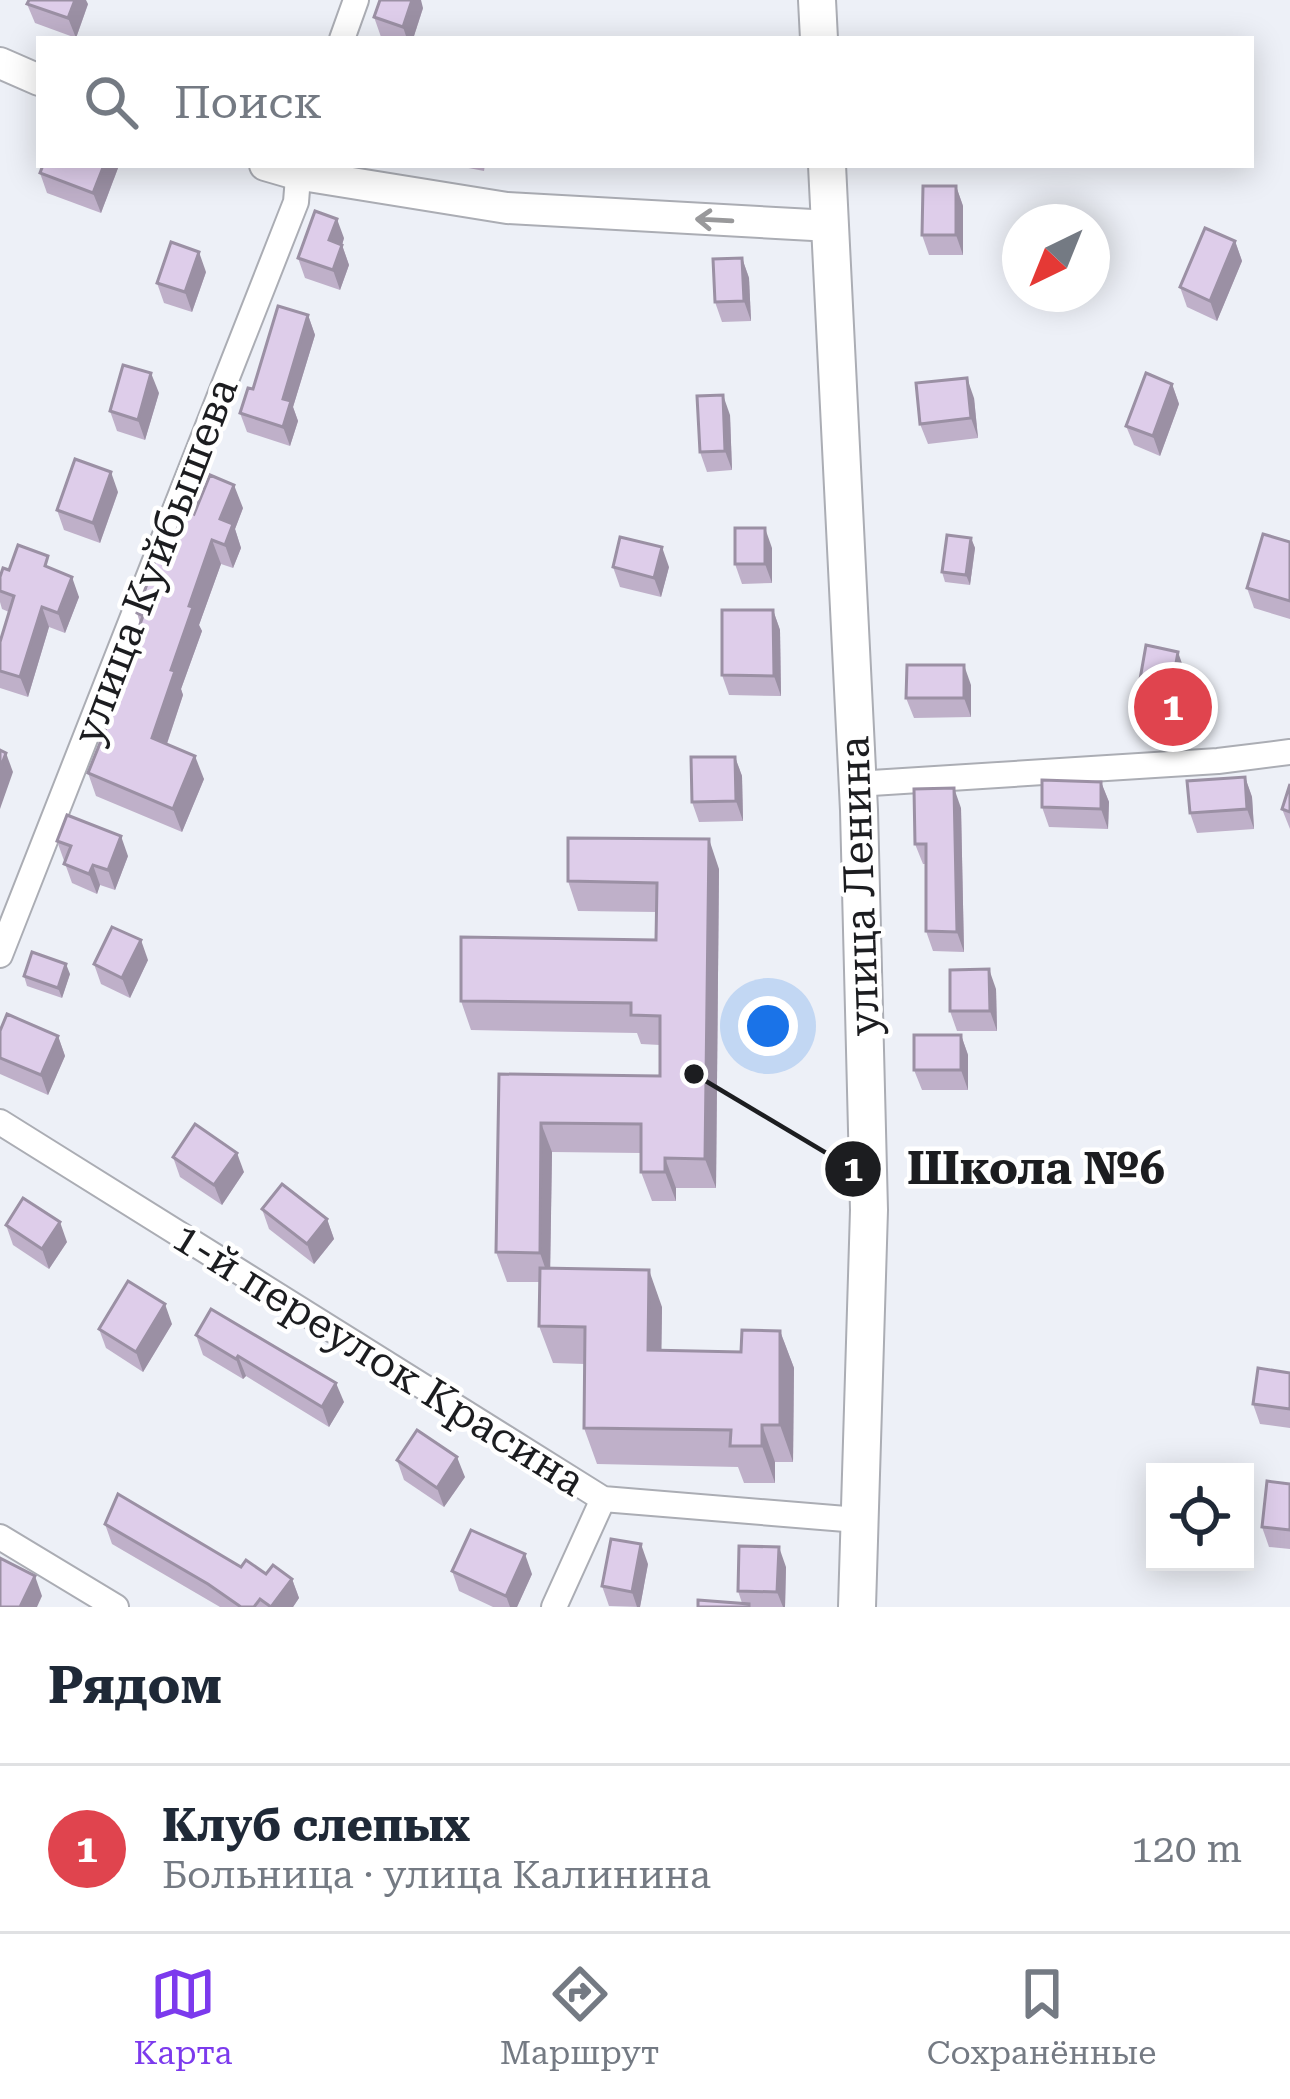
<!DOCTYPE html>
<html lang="ru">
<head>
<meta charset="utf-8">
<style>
	:root { --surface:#fff; --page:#f2f2f3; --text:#1f2937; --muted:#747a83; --line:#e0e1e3; --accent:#7c3aed }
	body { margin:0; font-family:"Roboto Serif",serif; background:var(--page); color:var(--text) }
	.controls { position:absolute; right:36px; bottom:36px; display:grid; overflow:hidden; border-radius:0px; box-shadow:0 6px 30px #0003 }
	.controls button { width:108px; height:108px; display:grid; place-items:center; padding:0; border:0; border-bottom:3px solid var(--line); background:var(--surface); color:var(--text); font:60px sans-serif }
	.compass { position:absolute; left:1002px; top:204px; width:108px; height:108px; border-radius:50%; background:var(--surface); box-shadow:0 6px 30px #0003; rotate:223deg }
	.you { position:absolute; left:768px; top:1026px; width:42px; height:42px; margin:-30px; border:9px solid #fff; border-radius:50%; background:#1a73e8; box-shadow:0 0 0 18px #1a73e833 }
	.badge { display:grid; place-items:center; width:78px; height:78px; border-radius:50%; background:var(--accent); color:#fff; font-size:39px; font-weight:700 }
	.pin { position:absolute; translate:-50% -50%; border:6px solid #fff; box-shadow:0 3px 12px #0006 }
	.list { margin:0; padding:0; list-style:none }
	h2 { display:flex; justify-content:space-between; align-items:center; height:156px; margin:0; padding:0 48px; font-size:51px }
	h2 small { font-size:39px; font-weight:400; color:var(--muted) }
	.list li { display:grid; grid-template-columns:78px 1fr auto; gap:36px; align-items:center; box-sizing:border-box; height:168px; padding:0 48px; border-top:3px solid var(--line) }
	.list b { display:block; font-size:45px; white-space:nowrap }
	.list p { margin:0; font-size:39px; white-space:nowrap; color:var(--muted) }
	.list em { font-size:39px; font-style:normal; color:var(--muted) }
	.icon { flex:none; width:66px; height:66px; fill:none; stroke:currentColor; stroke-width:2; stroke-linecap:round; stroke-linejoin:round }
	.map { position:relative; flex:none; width:1290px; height:1607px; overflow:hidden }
	.search { position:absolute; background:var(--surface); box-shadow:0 6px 30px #0003; left:36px; right:36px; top:36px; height:132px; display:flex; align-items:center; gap:30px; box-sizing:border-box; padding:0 42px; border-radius:0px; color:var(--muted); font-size:45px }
	.sheet { height:324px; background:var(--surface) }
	nav { display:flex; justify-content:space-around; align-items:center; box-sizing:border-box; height:168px; border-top:3px solid var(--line); background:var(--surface); font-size:33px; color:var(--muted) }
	nav a { display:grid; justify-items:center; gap:6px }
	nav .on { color:var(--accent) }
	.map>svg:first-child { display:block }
</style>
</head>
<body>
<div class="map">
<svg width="1290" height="1607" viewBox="0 0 1290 1607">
	<rect width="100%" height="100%" fill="#edf0f7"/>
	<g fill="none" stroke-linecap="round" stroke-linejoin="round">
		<!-- minor casing -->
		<g stroke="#abadb4" stroke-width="28">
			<g id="minor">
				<path d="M342 39 356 0"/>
				<path d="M856 784 1218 761 1290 752"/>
				<path d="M0 955 296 202 299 165"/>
				<path d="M0 1122 603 1499 858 1520"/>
				<path d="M0 1537 116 1607"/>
				<path d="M554 1607 603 1499"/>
			</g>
		</g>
		<!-- tertiary casing -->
		<g stroke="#abadb4" stroke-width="34">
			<g id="tertiary">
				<path d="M0 63 39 80"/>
				<path d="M265 165 296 174 507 208 831 226"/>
			</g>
		</g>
		<!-- secondary casing -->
		<g stroke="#abadb4" stroke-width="40">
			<g id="secondary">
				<path d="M817 0 819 39"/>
				<path d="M827 165 859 810 869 1210 857 1607"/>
			</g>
		</g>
		<!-- minor -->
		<use href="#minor" stroke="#fff" stroke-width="24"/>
		<!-- tertiary -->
		<use href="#tertiary" stroke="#fff" stroke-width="30"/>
		<!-- secondary -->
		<use href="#secondary" stroke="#fff" stroke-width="36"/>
	</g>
	<!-- wall -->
	<g fill="#bfb0c9">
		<path d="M27 4H88L76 38 35 23Z"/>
		<path d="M423 8 413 39 381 37 374 17Z"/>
		<path d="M453 165H485L484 171Z"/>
		<path d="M118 168 101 213 47 193 40 173Z"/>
		<path d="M956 186 963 206V255H929L922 235Z"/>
		<path d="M344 238 342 245 349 265 340 290 305 278 298 258Z"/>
		<path d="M1235 241 1242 261 1217 321 1187 307 1180 287Z"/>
		<path d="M742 258 749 278 751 321 722 322 715 302Z"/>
		<path d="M206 272 192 312 164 303 157 283Z"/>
		<path d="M308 315 315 335 293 407 298 421 290 446 247 432 240 413 253 389Z"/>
		<path d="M1172 384 1179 404 1160 456 1134 445 1126 426Z"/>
		<path d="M159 393 145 440 117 431 110 411Z"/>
		<path d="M974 398 978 438 928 444 920 424Z"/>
		<path d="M730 415 732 470 707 472 700 452Z"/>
		<path d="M118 492 100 543 64 530 57 510Z"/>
		<path d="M243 508 235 529 241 548 233 568 221 564 199 625 202 631 181 689 183 695 167 744 204 779 182 832 96 796 88 773 113 710 111 704 140 623 137 613 167 555 194 514Z"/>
		<path d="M971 538 975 548 970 585 945 582 942 572Z"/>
		<path d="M1290 542V619L1254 608 1247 588Z"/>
		<path d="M772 548V583L742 584 735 564Z"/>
		<path d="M613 567H669L661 597 620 587Z"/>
		<path d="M53 569 79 597 65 633 49 627 28 697 0 688V642L9 612 2 609 0 602V577L9 570Z"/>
		<path d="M773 610 780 630 781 696 729 695 722 675Z"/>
		<path d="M1185 672 1176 728 1143 721 1136 702Z"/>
		<path d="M971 685V717L914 718 906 698Z"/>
		<path d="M735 757 742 776 743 821 699 822 692 802Z"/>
		<path d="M1245 777 1252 797 1254 829 1197 833 1190 813Z"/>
		<path d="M1101 782 1109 802 1108 829 1049 827 1042 807Z"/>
		<path d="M1290 784V829L1282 809Z"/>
		<path d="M961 808 964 952 933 951 926 931V864H923L915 844Z"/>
		<path d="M57 841 128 856 115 890 100 885 97 894 72 883Z"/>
		<path d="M719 869 716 1188H676V1201H652L641 1172V1153L552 1152 550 1268 662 1307 661 1351 741 1352 780 1331 794 1368 793 1462H775V1483H744L738 1467 597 1464 584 1428 585 1364 553 1363 539 1326 540 1282H507L496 1252 499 1074 660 1076V1045L641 1044 637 1033 471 1030 461 1001 656 940 657 912 578 911 568 881Z"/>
		<path d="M148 960 130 998 101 984 94 964Z"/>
		<path d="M70 974 62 998 27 986 24 976Z"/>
		<path d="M996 989 997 1031H957L950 1011Z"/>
		<path d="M0 1031 58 1036 65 1056 48 1095 0 1074Z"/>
		<path d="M961 1035 968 1055V1090H922L914 1070Z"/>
		<path d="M173 1157 244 1172 222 1205 180 1177Z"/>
		<path d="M262 1209 327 1219 334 1239 314 1264 269 1229Z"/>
		<path d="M6 1225 67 1242 49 1269 13 1245Z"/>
		<path d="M172 1324 143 1372 106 1348 99 1329Z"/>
		<path d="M196 1335 344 1402 329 1427 246 1376 243 1379 203 1355Z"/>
		<path d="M1290 1373V1428L1260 1424 1253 1404Z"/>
		<path d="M397 1460 465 1477 444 1507 404 1480Z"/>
		<path d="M1290 1484V1549L1269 1547 1262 1527Z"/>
		<path d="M105 1524 241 1567 292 1579 299 1598 293 1607H220L112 1544Z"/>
		<path d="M648 1564 640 1607 609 1606 602 1586Z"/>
		<path d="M786 1567 785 1607H698L742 1603 738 1591Z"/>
		<path d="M452 1571 532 1574 517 1607H493L459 1591Z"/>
	</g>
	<!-- shaded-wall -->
	<g fill="#9b90a4">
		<path d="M75 0H86L88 4 76 38 68 18Z"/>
		<path d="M412 0H421L423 8 413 39H407L403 27Z"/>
		<path d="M104 165H117L118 168 101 213 93 193Z"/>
		<path d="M956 186 963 206V255L956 235Z"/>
		<path d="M337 219 344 238 342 245 349 265 340 290 333 270 329 240Z"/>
		<path d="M1235 241 1242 261 1217 321 1210 301Z"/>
		<path d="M199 252 206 272 192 312 185 292Z"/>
		<path d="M742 258 749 278 751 321 744 301Z"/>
		<path d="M308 315 315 335 293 407 298 421 290 446 283 427V399Z"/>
		<path d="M151 373 159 393 145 440 138 420Z"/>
		<path d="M967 378 974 398 978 438 971 418Z"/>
		<path d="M1172 384 1179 404 1160 456 1153 436Z"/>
		<path d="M723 395 730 415 732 470 725 451Z"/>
		<path d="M111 472 118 492 100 543 93 523Z"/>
		<path d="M234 485 243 508 235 529 241 548 233 568 225 545 220 519Z"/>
		<path d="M765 528 772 548V583L765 564Z"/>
		<path d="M971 538 975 548 970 585 966 575Z"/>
		<path d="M212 540 221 564 199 625 202 631 181 689 183 695 161 761 152 738 189 606Z"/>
		<path d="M662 547 669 567 661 597 654 578Z"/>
		<path d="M72 577 79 597 65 633 58 613Z"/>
		<path d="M42 607 49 627 28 697 20 677Z"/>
		<path d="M773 610 780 630 781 696 774 676Z"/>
		<path d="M1178 652 1185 672 1176 728 1168 708Z"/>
		<path d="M964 665 971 685V717L964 698Z"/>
		<path d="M6 753 13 772 0 809V769Z"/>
		<path d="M195 756 204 779 182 832 173 809Z"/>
		<path d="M735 757 742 776 743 821 736 801Z"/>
		<path d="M1245 777 1252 797 1254 829 1247 809Z"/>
		<path d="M1101 782 1109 802 1108 829 1101 809Z"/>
		<path d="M954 788 961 808 964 952 957 932Z"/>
		<path d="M121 836 128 856 115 890 108 870Z"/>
		<path d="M709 839 719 869 716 1188 705 1159Z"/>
		<path d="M93 865 100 885 97 894 89 874Z"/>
		<path d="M141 940 148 960 130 998 122 978Z"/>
		<path d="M66 964 70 974 62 998 58 988Z"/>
		<path d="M989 969 996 989 997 1031 990 1011Z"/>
		<path d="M961 1035 968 1055V1090L961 1070Z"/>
		<path d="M58 1036 65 1056 48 1095 41 1075Z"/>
		<path d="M541 1123 552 1152 550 1282 540 1253Z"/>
		<path d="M237 1153 244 1172 222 1205 214 1185Z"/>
		<path d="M665 1158 676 1188V1201L665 1172Z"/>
		<path d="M327 1219 334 1239 314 1264 307 1244Z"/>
		<path d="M60 1222 67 1242 49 1269 42 1249Z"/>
		<path d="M649 1270 662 1307 661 1387 648 1350Z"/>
		<path d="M165 1304 172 1324 143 1372 136 1352Z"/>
		<path d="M780 1331 794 1368 793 1462 780 1425Z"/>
		<path d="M238 1356 246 1376 243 1379 236 1359Z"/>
		<path d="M336 1383 344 1402 329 1427 322 1407Z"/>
		<path d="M762 1425 775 1462V1483L762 1446Z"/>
		<path d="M457 1457 465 1477 444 1507 437 1488Z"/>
		<path d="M641 1544 648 1564 640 1607H637L632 1592Z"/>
		<path d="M779 1547 786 1567 785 1607H783L777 1592Z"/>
		<path d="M525 1554 532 1574 517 1607H510L506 1596Z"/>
		<path d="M35 1576 42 1596 37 1607H20Z"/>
		<path d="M292 1579 299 1598 293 1607H271Z"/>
	</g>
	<!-- building -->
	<g fill="#decdea" stroke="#9b90a4" stroke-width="3">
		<path d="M29 0H75L68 18 27 4Z"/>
		<path d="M380 0H412L403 27 374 17Z"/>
		<path d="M43 165H104L93 193 40 173Z"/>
		<path d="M923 186H956V235H922Z"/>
		<path d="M315 211 337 219 329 240 342 245 333 270 298 258Z"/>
		<path d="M1205 228 1235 241 1210 301 1180 287Z"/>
		<path d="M171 242 199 252 185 292 157 283Z"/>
		<path d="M742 258 744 301 715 302 713 259Z"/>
		<path d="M278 306 308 315 283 399 291 401 283 427 240 413 248 388 253 389Z"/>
		<path d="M123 365 151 373 138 420 110 411Z"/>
		<path d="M1146 373 1172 384 1153 436 1126 426Z"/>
		<path d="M967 378 971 418 920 424 916 383Z"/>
		<path d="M723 395 725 451 700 452 697 396Z"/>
		<path d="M75 459 111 472 93 523 57 510Z"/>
		<path d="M210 475 234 485 220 519 233 524 225 545 212 540 189 606 193 607 171 670 175 671 152 738 195 756 173 809 88 773 115 706 111 704 143 616 137 613 158 552 167 555 185 509 194 514Z"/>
		<rect x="735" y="528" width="30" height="36"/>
		<path d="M1263 534 1290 542V601L1247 588Z"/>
		<path d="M947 535 971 538 966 575 942 572Z"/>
		<path d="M620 537 662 547 654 578 613 567Z"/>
		<path d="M18 545 48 556 45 566 72 577 58 613 42 607 20 677 0 671V642L14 596 0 591V577L3 568 9 570Z"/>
		<path d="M722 610H773L774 676 722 675Z"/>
		<path d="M1146 645 1178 652 1168 708 1136 702Z"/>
		<path d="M907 665H964V698H906Z"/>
		<path d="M0 750 6 753 0 769Z"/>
		<path d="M691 757H735L736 801 692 802Z"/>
		<path d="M1245 777 1247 809 1190 813 1187 781Z"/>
		<path d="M1042 780 1101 782V809L1042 807Z"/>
		<path d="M1290 784V812L1282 809Z"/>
		<path d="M954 788 957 932 926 931V844H915L914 789Z"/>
		<path d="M67 815 121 836 108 870 93 865 89 874 64 864 71 846 57 841Z"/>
		<path d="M568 838 709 839 705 1159 665 1158V1172H641V1124L541 1123 540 1253 496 1252 499 1074 660 1076V1016L631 1015V1003L461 1001V937L656 940 657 883 568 881Z"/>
		<path d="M112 927 141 940 122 978 94 964Z"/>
		<path d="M32 952 66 964 58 988 24 976Z"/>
		<path d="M989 969 990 1011H950V970Z"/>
		<path d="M7 1014 58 1036 41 1075 0 1058V1031Z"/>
		<rect x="914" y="1035" width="47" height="35"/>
		<path d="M195 1124 237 1153 214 1185 173 1157Z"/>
		<path d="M282 1184 327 1219 307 1244 262 1209Z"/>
		<path d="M23 1198 60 1222 42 1249 6 1225Z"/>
		<path d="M540 1268 649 1270 648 1350 741 1352 742 1330 780 1331V1425H762V1446H730L731 1430 584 1428 585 1327 539 1326Z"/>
		<path d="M128 1281 165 1304 136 1352 99 1329Z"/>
		<path d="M211 1309 336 1383 322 1407 238 1356 236 1359 196 1335Z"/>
		<path d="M1258 1368 1290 1373V1409L1253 1404Z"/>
		<path d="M417 1430 457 1457 437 1488 397 1460Z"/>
		<path d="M1267 1481 1290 1484V1530L1262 1527Z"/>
		<path d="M118 1494 241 1567 246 1560 266 1574 273 1565 292 1579 271 1607 260 1599 254 1607H241L208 1584 105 1524Z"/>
		<path d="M471 1530 525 1554 506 1596 452 1571Z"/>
		<path d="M611 1539 641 1544 632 1592 602 1586Z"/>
		<path d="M739 1546 779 1547 777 1592 738 1591Z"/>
		<path d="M0 1558 35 1576 20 1607H0Z"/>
		<path d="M698 1600 749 1604V1607H698Z"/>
	</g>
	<!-- one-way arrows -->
	<defs><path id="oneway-shaft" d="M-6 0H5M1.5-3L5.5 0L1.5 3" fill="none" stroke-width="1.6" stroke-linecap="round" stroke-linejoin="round" transform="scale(3)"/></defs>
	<use stroke="#99999b" href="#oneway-shaft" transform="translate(714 220) rotate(-177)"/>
	<g text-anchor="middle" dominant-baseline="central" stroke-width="9" stroke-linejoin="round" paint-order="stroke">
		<!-- street labels -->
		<g font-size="42" fill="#1c1d20" stroke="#fff">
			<text transform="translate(155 561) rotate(-69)">улица Куйбышева</text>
			<text transform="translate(859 886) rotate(-92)">улица Ленина</text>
			<text transform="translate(379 1359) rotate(32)">1-й переулок Красина</text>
		</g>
	</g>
	<!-- callouts -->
	<path fill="none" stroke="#1c1d20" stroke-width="4.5" d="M694 1074L853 1169"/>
	<g fill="#1c1d20" stroke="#fff" stroke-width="4.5">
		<circle cx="694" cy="1074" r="12"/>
		<circle cx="853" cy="1169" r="30"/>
	</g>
	<g font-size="36" text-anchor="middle" font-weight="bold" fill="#fff">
		<text x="853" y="1181">1</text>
	</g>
	<g font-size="45" text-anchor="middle" font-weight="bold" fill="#1c1d20" stroke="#fff" stroke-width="9" stroke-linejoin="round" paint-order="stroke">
		<text x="1036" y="1184">Школа №6</text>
	</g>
</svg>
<div class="controls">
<button><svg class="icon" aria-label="locate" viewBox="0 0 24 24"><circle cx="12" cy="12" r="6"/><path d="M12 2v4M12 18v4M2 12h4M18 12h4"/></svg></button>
</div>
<svg class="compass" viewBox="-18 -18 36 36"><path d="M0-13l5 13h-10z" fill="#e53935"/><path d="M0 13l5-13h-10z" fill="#747a83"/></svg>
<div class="you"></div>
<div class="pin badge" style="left:1173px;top:707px;background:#e0444e">1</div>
<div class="search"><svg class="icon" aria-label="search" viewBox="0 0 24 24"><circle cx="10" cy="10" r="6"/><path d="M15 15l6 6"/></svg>Поиск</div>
</div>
<section class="sheet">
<h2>Рядом<small></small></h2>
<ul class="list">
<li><span class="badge" style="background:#e0444e">1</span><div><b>Клуб слепых</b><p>Больница · улица Калинина</p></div><em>120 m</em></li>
</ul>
</section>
<nav>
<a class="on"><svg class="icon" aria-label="map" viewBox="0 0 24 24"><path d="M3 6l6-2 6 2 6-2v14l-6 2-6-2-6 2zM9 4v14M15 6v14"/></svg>Карта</a>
<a><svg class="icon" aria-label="directions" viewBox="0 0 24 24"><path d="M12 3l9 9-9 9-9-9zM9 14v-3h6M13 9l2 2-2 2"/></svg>Маршрут</a>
<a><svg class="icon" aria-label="saved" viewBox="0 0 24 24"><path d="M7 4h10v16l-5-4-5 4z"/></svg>Сохранённые</a>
</nav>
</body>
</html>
